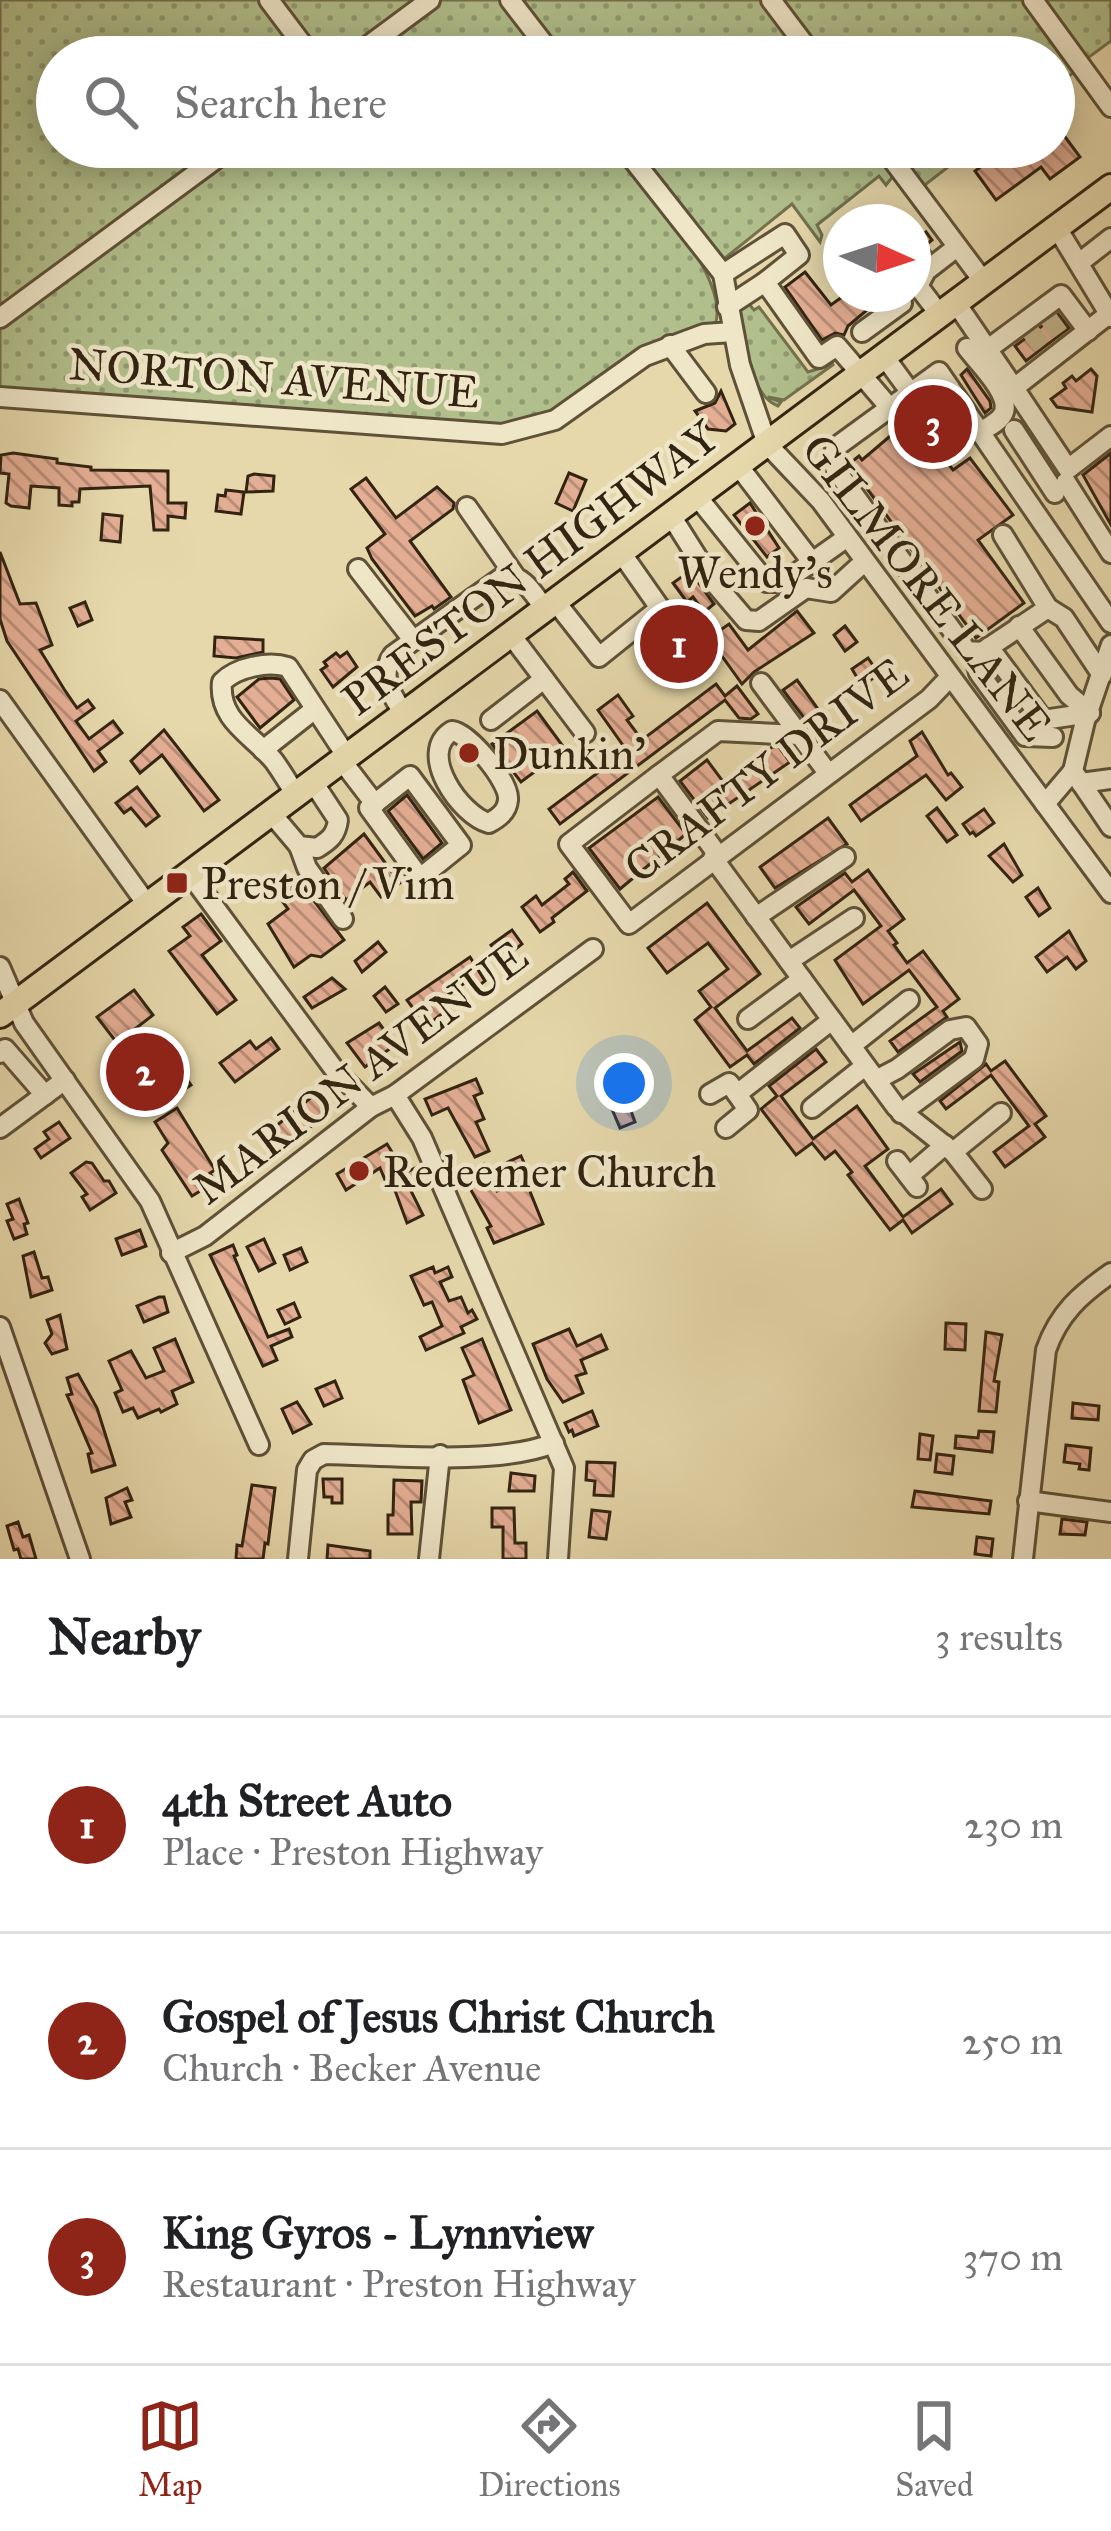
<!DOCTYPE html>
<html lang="en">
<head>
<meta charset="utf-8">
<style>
	:root { --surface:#fff; --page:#f2f2f2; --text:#202124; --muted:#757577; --line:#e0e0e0; --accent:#8f2418 }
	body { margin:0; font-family:"IM FELL Great Primer",serif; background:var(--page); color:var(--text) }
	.compass { position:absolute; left:823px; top:204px; width:108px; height:108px; border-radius:50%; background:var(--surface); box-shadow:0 6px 30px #0003; rotate:93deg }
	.you { position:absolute; left:624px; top:1083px; width:42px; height:42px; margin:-30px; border:9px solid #fff; border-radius:50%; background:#1a73e8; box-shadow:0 0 0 18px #1a73e833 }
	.badge { display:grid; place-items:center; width:78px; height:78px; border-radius:50%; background:var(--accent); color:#fff; font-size:39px; font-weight:700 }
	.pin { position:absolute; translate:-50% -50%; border:6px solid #fff; box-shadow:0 3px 12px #0006 }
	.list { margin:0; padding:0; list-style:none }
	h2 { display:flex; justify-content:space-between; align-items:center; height:156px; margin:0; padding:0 48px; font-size:51px }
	h2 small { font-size:39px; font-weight:400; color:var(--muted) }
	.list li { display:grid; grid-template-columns:78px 1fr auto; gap:36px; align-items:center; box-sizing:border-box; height:216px; padding:0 48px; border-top:3px solid var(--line) }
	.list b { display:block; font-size:45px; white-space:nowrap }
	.list p { margin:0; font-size:39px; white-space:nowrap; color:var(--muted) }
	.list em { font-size:39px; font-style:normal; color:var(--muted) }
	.icon { flex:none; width:66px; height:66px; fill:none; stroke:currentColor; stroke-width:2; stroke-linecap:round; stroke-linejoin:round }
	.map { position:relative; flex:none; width:1111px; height:1559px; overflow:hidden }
	.search { position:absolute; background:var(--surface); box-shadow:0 6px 30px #0003; left:36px; right:36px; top:36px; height:132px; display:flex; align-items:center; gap:30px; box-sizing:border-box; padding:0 42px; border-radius:66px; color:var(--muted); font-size:45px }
	.sheet { height:804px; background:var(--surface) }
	nav { display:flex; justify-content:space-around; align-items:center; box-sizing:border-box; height:168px; border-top:3px solid var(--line); background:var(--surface); font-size:33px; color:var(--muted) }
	nav a { display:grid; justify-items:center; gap:6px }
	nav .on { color:var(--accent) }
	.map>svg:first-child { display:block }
</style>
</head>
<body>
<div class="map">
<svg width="1111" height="1559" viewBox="0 0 1111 1559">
	<defs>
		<pattern id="grass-dots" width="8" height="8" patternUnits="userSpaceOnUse" patternTransform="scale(3)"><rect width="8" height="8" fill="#b1bf8c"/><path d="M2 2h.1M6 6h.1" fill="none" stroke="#919b71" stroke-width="1.8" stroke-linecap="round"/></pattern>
		<pattern id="building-back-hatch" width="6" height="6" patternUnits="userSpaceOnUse" patternTransform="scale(3)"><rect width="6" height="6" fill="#e4ae94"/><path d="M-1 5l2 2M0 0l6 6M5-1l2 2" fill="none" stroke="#b98d77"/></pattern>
	</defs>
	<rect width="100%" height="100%" fill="#e6d8ab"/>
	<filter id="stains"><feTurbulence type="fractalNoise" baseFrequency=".00167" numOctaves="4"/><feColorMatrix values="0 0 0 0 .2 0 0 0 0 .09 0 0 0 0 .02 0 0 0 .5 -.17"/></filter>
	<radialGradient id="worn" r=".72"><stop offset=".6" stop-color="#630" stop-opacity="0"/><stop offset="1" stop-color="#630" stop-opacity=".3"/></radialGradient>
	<!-- grass -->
	<g fill="url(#grass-dots)" stroke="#72724e" stroke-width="3">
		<path d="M0 0H263L306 57H57V147H222L0 311Z"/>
		<path d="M276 0H420L344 57H320Z"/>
		<path d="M438 0H502L547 57H361Z"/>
		<path d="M519 0H766L809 57H561Z"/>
		<path d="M778 0H1028L1077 70 1054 87V57H821Z"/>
		<path d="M1041 0H1111V41L1085 60Z"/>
		<path d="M239 147H615C643 185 728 274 716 322L565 405 521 422 497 425 0 391V324Z"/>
		<path d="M629 147H877L894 175 886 185 879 176 817 225 822 235 820 242 792 204 725 258 728 266Z"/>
		<path d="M890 147H974L921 188Z"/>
		<path d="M749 304 754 310 759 307 808 372 834 364 784 400 768 397 781 402 778 406C747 394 748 338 739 309Z"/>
	</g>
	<!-- building -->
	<g fill="url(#building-back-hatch)" stroke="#322411" stroke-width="3">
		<path d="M1054 122 1080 157 1050 179 1041 167 996 200 975 171 994 157 987 147H1054Z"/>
		<path d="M913 227 920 237 926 232 932 240 926 245 930 251 913 266Z"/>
		<path d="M805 272 831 305 846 294H886L848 326 844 335 835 333 822 340 785 287Z"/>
		<path d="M1058 314 1069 328 1026 361 1015 346Z"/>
		<path d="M967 369 990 401 991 408 985 413 961 375Z"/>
		<path d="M1091 369 1097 376 1092 412 1057 407 1051 399 1066 388 1063 383 1072 376 1076 381Z"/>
		<path d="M721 391 735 424 726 431 708 429 695 411 715 403Z"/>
		<path d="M935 398 957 427 933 444 953 470 970 458 1013 515 978 540 1024 603 976 638 849 464 859 456 862 460Z"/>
		<path d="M13 453 57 459V463L91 467V470L168 471V503H186L185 518 168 516V530H154L150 486 80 489 79 502H72V506L59 505V488L31 486 29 508 11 506 6 503 9 474 0 473 1 455Z"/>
		<path d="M1111 453V525L1083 475Z"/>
		<path d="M569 473 586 480 573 511 556 503Z"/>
		<path d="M254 474 274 476 273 491 246 492 248 476Z"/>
		<path d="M366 478 396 518 437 487 454 503 453 509 410 541 451 597 434 609 432 606 415 616 372 559 367 548 385 534 351 489Z"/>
		<path d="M226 490 244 492 241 514 216 511 218 495 225 496Z"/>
		<path d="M750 503 779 548 767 557 734 515Z"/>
		<path d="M103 514 122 516 120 542 101 540Z"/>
		<path d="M0 552 20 604 36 603 52 645 40 650 64 689 77 708 88 700 94 708 76 721 89 739 113 721 122 733 98 751 106 762 94 771 7 641 0 619Z"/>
		<path d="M690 571 714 604 704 612 693 597 687 602 673 583Z"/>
		<path d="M85 602 92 620 78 626 70 608Z"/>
		<path d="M797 611 814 633 754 672 742 684 709 638 729 624 748 650Z"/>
		<path d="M845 626 857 642 845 651 834 635Z"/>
		<path d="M665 627 676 642 688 633 699 647 678 662 654 635Z"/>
		<path d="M215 637 263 640V652L236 658 214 656Z"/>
		<path d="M347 652 357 667 333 687 321 670 327 666 324 662 336 653 340 657Z"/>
		<path d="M868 658 879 674 862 686 852 669Z"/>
		<path d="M271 678 280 679 294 700 260 728 237 697 259 679Z"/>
		<path d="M797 680 833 730 820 739 783 690Z"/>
		<path d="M716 684 725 696 737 686 758 714 751 719 739 718 725 700 560 824 549 809 627 751 598 710 618 695 633 716 627 720 642 740Z"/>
		<path d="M537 711 565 749 521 782 492 744Z"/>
		<path d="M164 730 219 800 204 811 162 755 140 773 131 761Z"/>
		<path d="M922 732 948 775 951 773 962 787 946 800 926 775 861 821 850 805 917 756 910 741Z"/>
		<path d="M772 747H779L790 762 708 818 680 781 707 760 724 783Z"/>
		<path d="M137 787 159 816 146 826 131 808 124 813 116 803Z"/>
		<path d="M407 795 442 843 423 859 388 811Z"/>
		<path d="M658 797 686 834 620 889 589 848Z"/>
		<path d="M937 808 957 835 947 842 927 816Z"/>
		<path d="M984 809 994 823 976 836 973 832 970 834 963 824Z"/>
		<path d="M828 818 847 844 775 888 760 867Z"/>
		<path d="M364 834 400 883 381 897 370 882 346 900 324 868Z"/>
		<path d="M1004 844 1022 875 1013 882 989 856Z"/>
		<path d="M868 870 904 919 888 931 897 943 894 945 907 963 923 951 959 999 943 1011 947 1017 898 1052 890 1041 937 1007 909 970 863 1004 835 960 881 926 854 890 809 924 796 907 845 873 852 882Z"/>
		<path d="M573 872 587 891 552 918 554 922 540 932 522 907 536 896 542 905 569 884 565 879Z"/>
		<path d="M299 881 344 940 321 957 311 955 294 967 268 924 288 909 280 898Z"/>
		<path d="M1038 888 1050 908 1039 916 1026 897Z"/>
		<path d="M707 903 760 974 715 1008 747 1051 792 1018 800 1028 754 1064 747 1055 730 1067 695 1020 711 1007 699 991 728 969 708 943 667 973 648 948Z"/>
		<path d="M201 914 221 941 202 955 236 1000 217 1014 169 951 190 936 183 927Z"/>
		<path d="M512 930 522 944 502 960 491 945Z"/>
		<path d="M1069 931 1086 961 1076 969 1067 957 1047 972 1036 957Z"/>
		<path d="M378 942 386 952 362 972 355 961Z"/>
		<path d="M470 957 485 981 473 990 466 982 449 994 456 1003 426 1026 407 1000Z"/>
		<path d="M332 978 345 989 312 1008 304 997Z"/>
		<path d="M385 987 398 1004 386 1012 374 996Z"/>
		<path d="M134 990 153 1015 117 1043 97 1017Z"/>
		<path d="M379 1023 395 1045 365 1067 347 1043Z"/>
		<path d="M271 1038 279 1049 235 1082 220 1063 250 1041 256 1049Z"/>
		<path d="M960 1042 962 1051 920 1082 913 1074Z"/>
		<path d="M816 1049 826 1062 781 1096 813 1139 857 1106 888 1149 865 1166 903 1217 941 1189 952 1204 912 1233 903 1220 890 1230 848 1175 852 1172 835 1151 825 1159 812 1143 796 1155 761 1109 777 1096 769 1086Z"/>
		<path d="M159 1050 177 1076 182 1072 191 1085 177 1094 162 1071 130 1091 123 1081 125 1076Z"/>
		<path d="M1005 1061 1046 1116 1035 1124 1045 1137 1005 1167 994 1152 1029 1126 991 1075 946 1109 940 1101 986 1064 991 1071Z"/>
		<path d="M476 1079 482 1093 474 1096 484 1119 476 1122 489 1151 475 1157 448 1108 432 1115 425 1099Z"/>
		<path d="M314 1095 329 1107V1114L281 1147 270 1131Z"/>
		<path d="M628 1103 635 1122 620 1128 612 1109Z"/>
		<path d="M177 1108 215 1170 210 1173 215 1182 192 1196 162 1150 168 1143 155 1122Z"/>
		<path d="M59 1122 70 1138 41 1158 35 1149 49 1139 44 1132Z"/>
		<path d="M387 1144 405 1173 419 1166 423 1175 407 1183 423 1215 407 1223 393 1185 388 1187 380 1168 346 1190 337 1174Z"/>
		<path d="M521 1156 535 1187 529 1189 543 1224 494 1243 487 1228 491 1226 462 1174 484 1164 497 1191 517 1182 508 1162Z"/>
		<path d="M86 1162 92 1163 104 1181H109L116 1193 90 1210 82 1197 87 1194 71 1173Z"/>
		<path d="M19 1199 28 1223 24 1224 27 1234 14 1239 7 1221 13 1219 7 1204Z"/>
		<path d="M140 1230 146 1246 122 1255 116 1239Z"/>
		<path d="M264 1239 275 1263 259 1271 247 1247Z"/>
		<path d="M233 1245 237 1255 234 1256 268 1337 289 1329 292 1337 271 1346 277 1360 263 1366 210 1255Z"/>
		<path d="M301 1248 307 1262 290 1270 284 1255Z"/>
		<path d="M34 1252 42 1278 48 1277 52 1290 31 1297 23 1256Z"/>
		<path d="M433 1267 435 1273 448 1267 452 1277 440 1282 449 1301 461 1297 468 1313 472 1310 477 1319 461 1327 464 1333 426 1350 420 1337 442 1326 432 1302 424 1305 411 1276Z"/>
		<path d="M159 1297H164L168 1312 144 1322 137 1306Z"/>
		<path d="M294 1303 300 1317 285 1324 278 1310Z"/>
		<path d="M60 1315 67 1349 52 1354 45 1343 52 1334 47 1320Z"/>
		<path d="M946 1323 966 1324 965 1350 945 1349Z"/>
		<path d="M569 1329 577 1346 601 1335 607 1349 581 1360 586 1373 576 1376 583 1393 563 1402 547 1379 533 1344Z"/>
		<path d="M986 1332 1002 1335 994 1381 999 1382 996 1412 979 1411Z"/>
		<path d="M175 1339 193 1382 172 1391 177 1404 161 1412 159 1409 138 1418 133 1408 123 1412 115 1393 122 1390 109 1361 131 1351 146 1378 164 1371 154 1348Z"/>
		<path d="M482 1339 511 1410 479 1423 463 1380 474 1375 462 1348Z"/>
		<path d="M78 1374 97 1408 115 1465 92 1472 88 1454 92 1453 67 1395 72 1394 67 1378Z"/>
		<path d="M335 1381 342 1398 324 1406 316 1389Z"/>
		<path d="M297 1402 311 1424 293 1433 282 1409Z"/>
		<path d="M1073 1403 1099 1406 1098 1420 1072 1418Z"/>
		<path d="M592 1411 598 1426 574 1436 572 1430 569 1432 565 1423Z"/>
		<path d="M979 1431 994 1432 992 1452 955 1448 956 1436 978 1438Z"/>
		<path d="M920 1434 933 1436 930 1460 918 1459Z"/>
		<path d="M1066 1445 1091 1448 1089 1470 1079 1469 1080 1464 1064 1462Z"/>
		<path d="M937 1454 954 1456 952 1474 935 1472Z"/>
		<path d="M587 1462 615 1463 613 1496 594 1495 595 1481 586 1480Z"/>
		<path d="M511 1473 535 1476 534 1491H509Z"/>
		<path d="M323 1479H342V1503H332V1497H324Z"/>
		<path d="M394 1480 422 1481 421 1502H411L412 1534H388V1515H393Z"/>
		<path d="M252 1485 275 1488 268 1544 265 1543 263 1559H236L237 1545 242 1546Z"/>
		<path d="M127 1488 132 1500 125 1502 131 1517 111 1524 106 1498Z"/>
		<path d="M915 1491 991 1501 989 1514 912 1507Z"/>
		<path d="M492 1508H514L515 1543H526V1559H503V1527H492Z"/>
		<path d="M592 1510 610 1512 606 1539 589 1537Z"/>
		<path d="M1062 1519 1087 1522 1085 1535 1060 1534Z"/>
		<path d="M18 1522 23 1537 29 1535 36 1559H21L18 1549 14 1550 7 1526Z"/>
		<path d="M977 1537 993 1539 991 1556 975 1554Z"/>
		<path d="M328 1545 370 1551V1559H327Z"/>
	</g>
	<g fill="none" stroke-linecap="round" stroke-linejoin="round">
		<!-- minor-tunnel -->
		<g stroke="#c2b48c" stroke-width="18" stroke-dasharray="18 9" stroke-linecap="butt">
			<path d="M1049 319 1063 339"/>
			<path d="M1031 332 1046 352"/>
		</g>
		<!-- minor casing -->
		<g stroke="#5f5138" stroke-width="24">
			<g id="minor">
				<path d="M269 0 312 57"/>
				<path d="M510 0 554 57"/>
				<path d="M771 0 814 57"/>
				<path d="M1033 0 1111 107"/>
				<path d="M353 57 430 0"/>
				<path d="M623 147 723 274 740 365 767 444 821 501 1111 893"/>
				<path d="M883 147 984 282"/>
				<path d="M1057 228 1111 317"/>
				<path d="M1079 263 1111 238"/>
				<path d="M723 274 785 234 799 255 765 282"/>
				<path d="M956 303 1014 388 1109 314"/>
				<path d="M727 307 765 282 819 358 837 346 890 408"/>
				<path d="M940 315 918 286 926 271 957 247"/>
				<path d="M0 318 232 147"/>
				<path d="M862 332 902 303"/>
				<path d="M670 345 706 393"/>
				<path d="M967 348C978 363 1010 393 1004 412 1001 421 988 427 980 432"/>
				<path d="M988 349 1061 295 1088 331"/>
				<path d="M884 356 911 393"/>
				<path d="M1014 388 1068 469 1111 436"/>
				<path d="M0 397 502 434 555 420 645 356 704 334 732 332"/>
				<path d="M1014 430 1055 493"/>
				<path d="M737 464 812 562"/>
				<path d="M1066 482 1111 553"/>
				<path d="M695 494 766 582H784L846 538"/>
				<path d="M467 507 515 576"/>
				<path d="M670 514 711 579 746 620 759 621 806 588 831 592 864 562"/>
				<path d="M1003 535 1048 608"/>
				<path d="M358 569 413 640"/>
				<path d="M555 601 599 657 660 608 620 551"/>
				<path d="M1019 626 1069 695 1090 713"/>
				<path d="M511 635 585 733"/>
				<path d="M989 647 1043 720 1090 713"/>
				<path d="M974 654 979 673 1025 736 1053 737"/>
				<path d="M1102 675 1064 618 1048 608 982 652 967 651 836 470 832 460 836 447 939 372 1111 623"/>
				<path d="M761 683 828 773"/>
				<path d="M0 700 146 903"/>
				<path d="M404 714C392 695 378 677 393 655L504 576C525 575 533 594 545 609"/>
				<path d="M491 720 544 679"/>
				<path d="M452 731C469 733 510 782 508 800 507 812 498 818 489 823 461 816 416 753 452 731Z"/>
				<path d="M263 750 315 709"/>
				<path d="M342 761 375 804"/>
				<path d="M1073 771 1085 721 1111 645"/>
				<path d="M659 775 569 844 629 924 929 699 950 677"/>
				<path d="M410 776 461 845 420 878 369 808Z"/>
				<path d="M1081 783 1111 779"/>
				<path d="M296 795C289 784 282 772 274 761 253 735 218 721 222 682 237 667 268 661 288 667L347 757"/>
				<path d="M1045 804 1073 771 1111 827"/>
				<path d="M271 813 299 846 317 848C330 840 336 835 338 820L313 782"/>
				<path d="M299 846 307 868 343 919"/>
				<path d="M718 855 659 775 718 731 800 735"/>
				<path d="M713 858 896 1107 953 1152 982 1189"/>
				<path d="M190 874 334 1069 371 1107"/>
				<path d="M756 917 845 857"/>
				<path d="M789 961 854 918"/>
				<path d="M0 967 24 1023 150 1201 259 1445"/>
				<path d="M748 1019 802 979"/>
				<path d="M851 1046 909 1000"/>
				<path d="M0 1053 5 1049 45 1095"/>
				<path d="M876 1080 897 1069 950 1030 966 1027 978 1044 974 1059 901 1113"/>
				<path d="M710 1094 729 1083 737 1094"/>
				<path d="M395 1095 422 1138 564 1468 558 1559"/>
				<path d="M812 1108 865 1066"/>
				<path d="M0 1128 65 1080"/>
				<path d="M726 1128 748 1110 737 1094 832 1020"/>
				<path d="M953 1152 1001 1113"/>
				<path d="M897 1161 917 1187"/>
				<path d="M909 1176 945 1145"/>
				<path d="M171 1253 205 1236 371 1107 395 1095 593 949"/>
				<path d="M0 1327 80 1559"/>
				<path d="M1028 1501 1111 1512"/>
				<path d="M298 1559 307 1470 313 1460 324 1454C388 1455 497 1466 554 1443"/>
				<path d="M429 1559 440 1455"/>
				<path d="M1023 1559 1046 1350C1059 1313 1080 1295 1111 1273"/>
			</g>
		</g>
		<!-- major casing -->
		<g stroke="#322411" stroke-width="30">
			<path id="major" d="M0 1015 1111 187"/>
		</g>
		<!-- minor -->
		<use href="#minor" stroke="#efe6c8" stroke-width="18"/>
		<!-- major -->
		<use href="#major" stroke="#e6d8ab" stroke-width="24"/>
	</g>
	<!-- markers -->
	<g fill="#8f2418" stroke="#efe6c8" stroke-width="4.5">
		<circle cx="755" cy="526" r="12"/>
		<circle cx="469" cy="753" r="12"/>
		<rect x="165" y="871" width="24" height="24" rx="6"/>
		<circle cx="359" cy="1171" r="12"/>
	</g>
	<g text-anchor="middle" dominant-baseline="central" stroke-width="9" stroke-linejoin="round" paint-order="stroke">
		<!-- street labels -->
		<g font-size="45" fill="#322411" stroke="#efe6c8">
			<text transform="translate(274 378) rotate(4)">NORTON AVENUE</text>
			<text transform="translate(530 568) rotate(-37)">PRESTON HIGHWAY</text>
			<text transform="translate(927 587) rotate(52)">GILMORE LANE</text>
			<text transform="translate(766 770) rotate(-37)">CRAFTY DRIVE</text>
			<text transform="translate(360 1072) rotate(-37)">MARION AVENUE</text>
		</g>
		<!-- poi labels -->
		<g font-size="45" fill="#322411" stroke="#efe6c8" text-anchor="start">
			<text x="755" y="572" text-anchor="middle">Wendy's</text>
			<text x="493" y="753">Dunkin'</text>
			<text x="201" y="883">Preston / Vim</text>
			<text x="383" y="1171">Redeemer Church</text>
		</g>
	</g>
	<rect width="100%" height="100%" filter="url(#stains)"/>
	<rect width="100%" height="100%" fill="url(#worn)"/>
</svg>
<svg class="compass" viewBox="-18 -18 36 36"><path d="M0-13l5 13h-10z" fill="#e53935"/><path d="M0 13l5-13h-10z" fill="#757577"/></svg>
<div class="you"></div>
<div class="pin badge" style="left:679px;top:644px">1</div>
<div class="pin badge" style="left:145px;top:1072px">2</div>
<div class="pin badge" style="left:933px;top:424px">3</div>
<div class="search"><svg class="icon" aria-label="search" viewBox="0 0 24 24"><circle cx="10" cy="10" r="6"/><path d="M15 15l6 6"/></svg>Search here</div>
</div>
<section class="sheet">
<h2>Nearby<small>3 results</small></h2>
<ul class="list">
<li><span class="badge">1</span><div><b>4th Street Auto</b><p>Place · Preston Highway</p></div><em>230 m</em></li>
<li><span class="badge">2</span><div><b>Gospel of Jesus Christ Church</b><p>Church · Becker Avenue</p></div><em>250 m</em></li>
<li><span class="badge">3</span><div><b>King Gyros - Lynnview</b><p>Restaurant · Preston Highway</p></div><em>370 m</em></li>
</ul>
</section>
<nav>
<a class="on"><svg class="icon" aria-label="map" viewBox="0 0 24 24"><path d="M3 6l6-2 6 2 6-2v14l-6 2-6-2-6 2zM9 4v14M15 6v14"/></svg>Map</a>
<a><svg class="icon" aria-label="directions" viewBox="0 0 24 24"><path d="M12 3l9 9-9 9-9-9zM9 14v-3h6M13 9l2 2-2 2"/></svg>Directions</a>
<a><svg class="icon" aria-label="saved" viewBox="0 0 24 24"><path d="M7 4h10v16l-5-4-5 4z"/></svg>Saved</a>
</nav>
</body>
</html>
